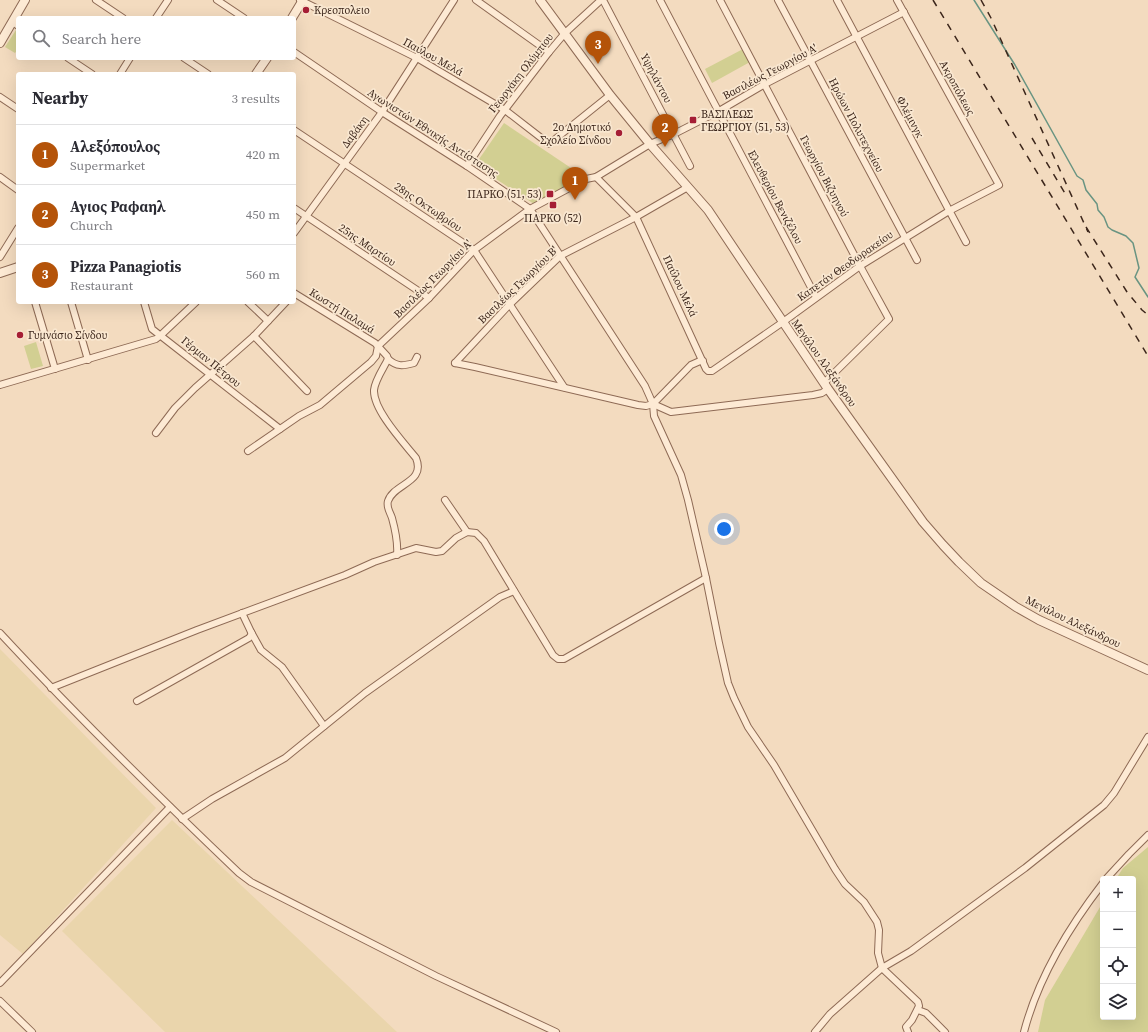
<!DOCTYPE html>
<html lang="en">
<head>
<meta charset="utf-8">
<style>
	:root { --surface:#fff; --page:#f7f7f7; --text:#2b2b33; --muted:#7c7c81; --line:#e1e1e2; --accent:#b45309 }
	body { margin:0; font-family:"Source Serif 4",serif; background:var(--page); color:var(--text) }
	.controls { position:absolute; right:12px; bottom:12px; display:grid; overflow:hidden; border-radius:4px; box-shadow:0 4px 16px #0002 }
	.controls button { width:36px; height:36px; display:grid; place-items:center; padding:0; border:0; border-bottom:1px solid var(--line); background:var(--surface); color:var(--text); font:20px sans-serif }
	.you { position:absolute; left:724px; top:529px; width:14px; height:14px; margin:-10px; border:3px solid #fff; border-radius:50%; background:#1a73e8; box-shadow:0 0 0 6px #1a73e833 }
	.badge { display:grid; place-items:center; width:26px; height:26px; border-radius:50%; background:var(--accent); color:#fff; font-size:13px; font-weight:700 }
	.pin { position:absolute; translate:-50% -33px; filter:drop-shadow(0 1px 2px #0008) }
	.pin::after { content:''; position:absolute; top:21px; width:14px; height:12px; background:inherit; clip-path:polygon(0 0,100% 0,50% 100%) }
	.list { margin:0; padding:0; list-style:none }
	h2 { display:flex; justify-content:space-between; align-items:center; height:52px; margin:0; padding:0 16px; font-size:17px }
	h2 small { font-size:13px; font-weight:400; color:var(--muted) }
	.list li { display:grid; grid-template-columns:26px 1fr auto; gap:12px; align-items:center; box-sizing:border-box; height:60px; padding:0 16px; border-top:1px solid var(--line) }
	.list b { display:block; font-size:15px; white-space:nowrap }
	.list p { margin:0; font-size:13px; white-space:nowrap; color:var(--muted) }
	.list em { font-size:13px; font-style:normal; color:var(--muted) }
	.icon { flex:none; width:22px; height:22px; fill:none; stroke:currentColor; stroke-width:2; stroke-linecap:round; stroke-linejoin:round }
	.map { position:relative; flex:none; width:1148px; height:1032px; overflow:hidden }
	.search { position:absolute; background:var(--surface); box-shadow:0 4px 16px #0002; left:16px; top:16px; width:280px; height:44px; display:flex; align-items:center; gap:10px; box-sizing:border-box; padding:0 14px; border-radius:4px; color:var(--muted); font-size:15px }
	.panel { position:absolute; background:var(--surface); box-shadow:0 4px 16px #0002; left:16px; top:72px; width:280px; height:232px; border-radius:4px }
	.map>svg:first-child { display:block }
</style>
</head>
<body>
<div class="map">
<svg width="1148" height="1032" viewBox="0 0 1148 1032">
	<rect width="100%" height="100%" fill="#f3dbbf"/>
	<!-- farmland -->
	<g fill="#ead5ac">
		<path d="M0 649 156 808 23 954 0 935Z"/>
		<path d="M172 820 397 1032H165L62 931Z"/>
	</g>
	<!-- green -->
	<g fill="#d2cf92">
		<path d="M16 30 18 31V49L15 53 5 47Z"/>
		<path d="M743 49 750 62 712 83 705 69Z"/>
		<path d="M504 123 583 176 534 204 475 165Z"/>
		<path d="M36 342 43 366 31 369 24 346Z"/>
		<path d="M1148 847V1032H1038L1045 1000 1103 902V1017H1133V879H1116L1123 868Z"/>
	</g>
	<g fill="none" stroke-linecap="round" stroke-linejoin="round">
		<!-- stream -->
		<path stroke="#699482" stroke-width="1.5" d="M974 0 1015 65 1077 176 1083 180 1086 190 1097 204 1098 210 1104 217 1108 227 1112 230 1126 236 1133 243 1139 268 1135 277 1148 297"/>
		<!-- minor casing -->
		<g stroke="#8e6a55" stroke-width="8">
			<g id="minor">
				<path d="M96 0 123 18"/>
				<path d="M217 0 244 18"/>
				<path d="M300 0 417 58 505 110 549 144 610 95"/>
				<path d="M476 0 549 52"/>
				<path d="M603 0 690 166"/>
				<path d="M660 0 816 297"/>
				<path d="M720 0 860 266 889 319 824 383"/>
				<path d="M778 0 917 260"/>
				<path d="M837 0 966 242"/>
				<path d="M156 18 168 0"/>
				<path d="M13 22 18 26"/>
				<path d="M294 52 382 112 467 166 530 209 645 386 653 404 654 416 681 475 688 500 706 578 719 643 728 683 734 698 748 727 774 765 835 869 845 884 864 902 877 922 879 930 878 953 882 968 918 1002 919 1006 912 1020 906 1027 908 1032"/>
				<path d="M68 58 92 74"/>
				<path d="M184 58 208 74"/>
				<path d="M120 74 130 58"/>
				<path d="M0 97 18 109"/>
				<path d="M294 130 474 250 564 387"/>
				<path d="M467 166 500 116 549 52 565 33 601 0"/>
				<path d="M0 177 18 190"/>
				<path d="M596 177 636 217 706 369 708 371H712L783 322 860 266 949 211 999 185 897 0"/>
				<path d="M294 208 429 298"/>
				<path d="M294 233 382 112 454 0"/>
				<path d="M0 257 18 228"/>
				<path d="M294 293 375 343 387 356 388 359C383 369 375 380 374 390 373 410 404 443 416 458 426 483 394 483 388 501 386 507 390 512 392 518 395 529 398 544 397 555"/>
				<path d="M35 302 55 369"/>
				<path d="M71 302 88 360"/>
				<path d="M144 302 152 329 280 429"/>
				<path d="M248 302 268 321"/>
				<path d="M254 336 307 391"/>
				<path d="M378 346 429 298 474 250 530 209 586 179 596 177 650 144 674 134 719 111 765 84 904 12"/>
				<path d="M388 359C397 367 403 366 414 363L417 357"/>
				<path d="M455 363 475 367 638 405 646 406 653 404 671 412 813 395 822 393 828 389"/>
				<path d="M455 363 510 304 560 256 636 217 688 187"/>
				<path d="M0 385 156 339 161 335 196 302"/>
				<path d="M653 404 691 365 700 361H703"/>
				<path d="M156 433 175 408 195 388 254 336 286 302"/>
				<path d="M248 451 299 416 320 405 371 362 376 356 378 346"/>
				<path d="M445 500 467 532"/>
				<path d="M251 632 261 650 282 667 324 726"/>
				<path d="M0 633C77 716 157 795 239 873L251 882 436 976 556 1032"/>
				<path d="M51 688 197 630 345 575 374 562 416 548 436 552 442 551 456 538 467 532 476 533 484 541 553 655 558 659H564L706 578"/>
				<path d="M137 701 249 638 252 634 242 613"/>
				<path d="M182 819 212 799 285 758 365 693 500 597 514 591"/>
				<path d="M1106 879 1129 854 1148 835"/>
				<path d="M0 983 170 807"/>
				<path d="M0 1001 32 1032"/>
				<path d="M918 1010 926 1013 945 1032"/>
				<path d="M815 1032 830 1014 882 968 911 951 1025 868 1104 805 1114 793 1148 737"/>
				<path d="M1024 1032C1038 978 1069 927 1103 883"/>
			</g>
		</g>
		<!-- tertiary casing -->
		<g stroke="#8e6a55" stroke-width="10">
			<g id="tertiary">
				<path d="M540 0 610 95 650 144 708 210 828 389 923 522 943 545 959 562 981 583 1016 607 1039 620 1148 670"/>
				<path d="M292 18 303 0"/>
				<path d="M0 43 25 0"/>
				<path d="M256 74 267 58"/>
				<path d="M0 273 18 267"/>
			</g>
		</g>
		<!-- minor -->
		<use href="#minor" stroke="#fdead4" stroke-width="6"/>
		<!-- tertiary -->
		<use href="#tertiary" stroke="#fdead4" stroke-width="8"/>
		<!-- rail -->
		<g stroke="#3c261b" stroke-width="1.5" stroke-dasharray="7 7" stroke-linecap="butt">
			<path d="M933 0 1148 356"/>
			<path d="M981 0 991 18 1088 232"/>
			<path d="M1032 138 1066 195"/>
			<path d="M1086 227 1127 292 1142 310 1148 315"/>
		</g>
	</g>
	<!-- markers -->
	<g fill="#a51e35" stroke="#f9e7d0" stroke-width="1.5">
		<circle cx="306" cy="10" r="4"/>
		<rect x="689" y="116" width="8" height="8" rx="2"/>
		<circle cx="619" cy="133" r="4"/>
		<rect x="546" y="190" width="8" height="8" rx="2"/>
		<rect x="549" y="201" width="8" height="8" rx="2"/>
		<circle cx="20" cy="335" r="4"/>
	</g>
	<g text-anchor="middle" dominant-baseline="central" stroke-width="3.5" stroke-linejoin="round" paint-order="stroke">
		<!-- poi labels -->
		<g font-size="11" fill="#3c261b" stroke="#f9e7d0" text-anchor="start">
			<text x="314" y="10">Κρεοπολειο</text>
			<text x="701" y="114">ΒΑΣΙΛΕΩΣ<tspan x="701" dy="13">ΓΕΩΡΓΙΟΥ (51, 53)</tspan></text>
			<text x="611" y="127" text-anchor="end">2o Δημοτικό<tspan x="611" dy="13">Σχολείο Σίνδου</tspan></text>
			<text x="542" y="194" text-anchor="end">ΠΑΡΚΟ (51, 53)</text>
			<text x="553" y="218" text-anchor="middle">ΠΑΡΚΟ (52)</text>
			<text x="28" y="335">Γυμνάσιο Σίνδου</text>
		</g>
		<!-- street labels -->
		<g font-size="11" fill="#3c261b" stroke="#f9e7d0">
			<text transform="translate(433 57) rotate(29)">Παύλου Μελά</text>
			<text transform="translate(770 72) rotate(-28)">Βασιλέως Γεωργίου Α'</text>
			<text transform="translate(521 73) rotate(-52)">Γεωργάκη Ολύμπιου</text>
			<text transform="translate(656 78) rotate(62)">Υψηλάντου</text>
			<text transform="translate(957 88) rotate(61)">Ακροπόλεως</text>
			<text transform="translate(910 117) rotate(62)">Φλέμινγκ</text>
			<text transform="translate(856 125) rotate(62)">Ηρώων Πολυτεχνείου</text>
			<text transform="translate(355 132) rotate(-54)">Δαβάκη</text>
			<text transform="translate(433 133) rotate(33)">Αγωνιστών Εθνικής Αντίστασης</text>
			<text transform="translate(824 176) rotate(62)">Γεωργίου Βιζυηνού</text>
			<text transform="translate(775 197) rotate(62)">Ελευθερίου Βενιζέλου</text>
			<text transform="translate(428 207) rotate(34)">28ης Οκτωβρίου</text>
			<text transform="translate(367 245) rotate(34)">25ης Μαρτίου</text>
			<text transform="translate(845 266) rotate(-35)">Καπετάν Θεοδωρακείου</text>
			<text transform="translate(433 279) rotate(-45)">Βασιλέως Γεωργίου Α'</text>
			<text transform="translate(518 285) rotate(-44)">Βασιλέως Γεωργίου Β'</text>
			<text transform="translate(680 286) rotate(65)">Παύλου Μελά</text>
			<text transform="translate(342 311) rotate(32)">Κωστή Παλαμά</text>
			<text transform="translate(211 362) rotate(39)">Γέρμαν Πέτρου</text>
			<text transform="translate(824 363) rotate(55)">Μεγάλου Αλεξάνδρου</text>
			<text transform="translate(1073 622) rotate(26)">Μεγάλου Αλεξάνδρου</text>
		</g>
	</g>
</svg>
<div class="controls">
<button>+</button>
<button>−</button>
<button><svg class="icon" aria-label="locate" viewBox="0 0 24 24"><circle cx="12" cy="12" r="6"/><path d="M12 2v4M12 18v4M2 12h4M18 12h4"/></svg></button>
<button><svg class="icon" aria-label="layers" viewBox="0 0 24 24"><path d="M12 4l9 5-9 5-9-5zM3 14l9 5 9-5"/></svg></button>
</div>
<div class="you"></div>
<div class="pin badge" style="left:575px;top:200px">1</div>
<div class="pin badge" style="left:665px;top:147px">2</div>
<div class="pin badge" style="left:598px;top:64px">3</div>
<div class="search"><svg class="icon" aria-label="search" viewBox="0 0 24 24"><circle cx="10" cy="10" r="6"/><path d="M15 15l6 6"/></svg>Search here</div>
<section class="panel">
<h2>Nearby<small>3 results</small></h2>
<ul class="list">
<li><span class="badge">1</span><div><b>Αλεξόπουλος</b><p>Supermarket</p></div><em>420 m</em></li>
<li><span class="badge">2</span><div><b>Αγιος Ραφαηλ</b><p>Church</p></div><em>450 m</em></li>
<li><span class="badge">3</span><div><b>Pizza Panagiotis</b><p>Restaurant</p></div><em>560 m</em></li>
</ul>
</section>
</div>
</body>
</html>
